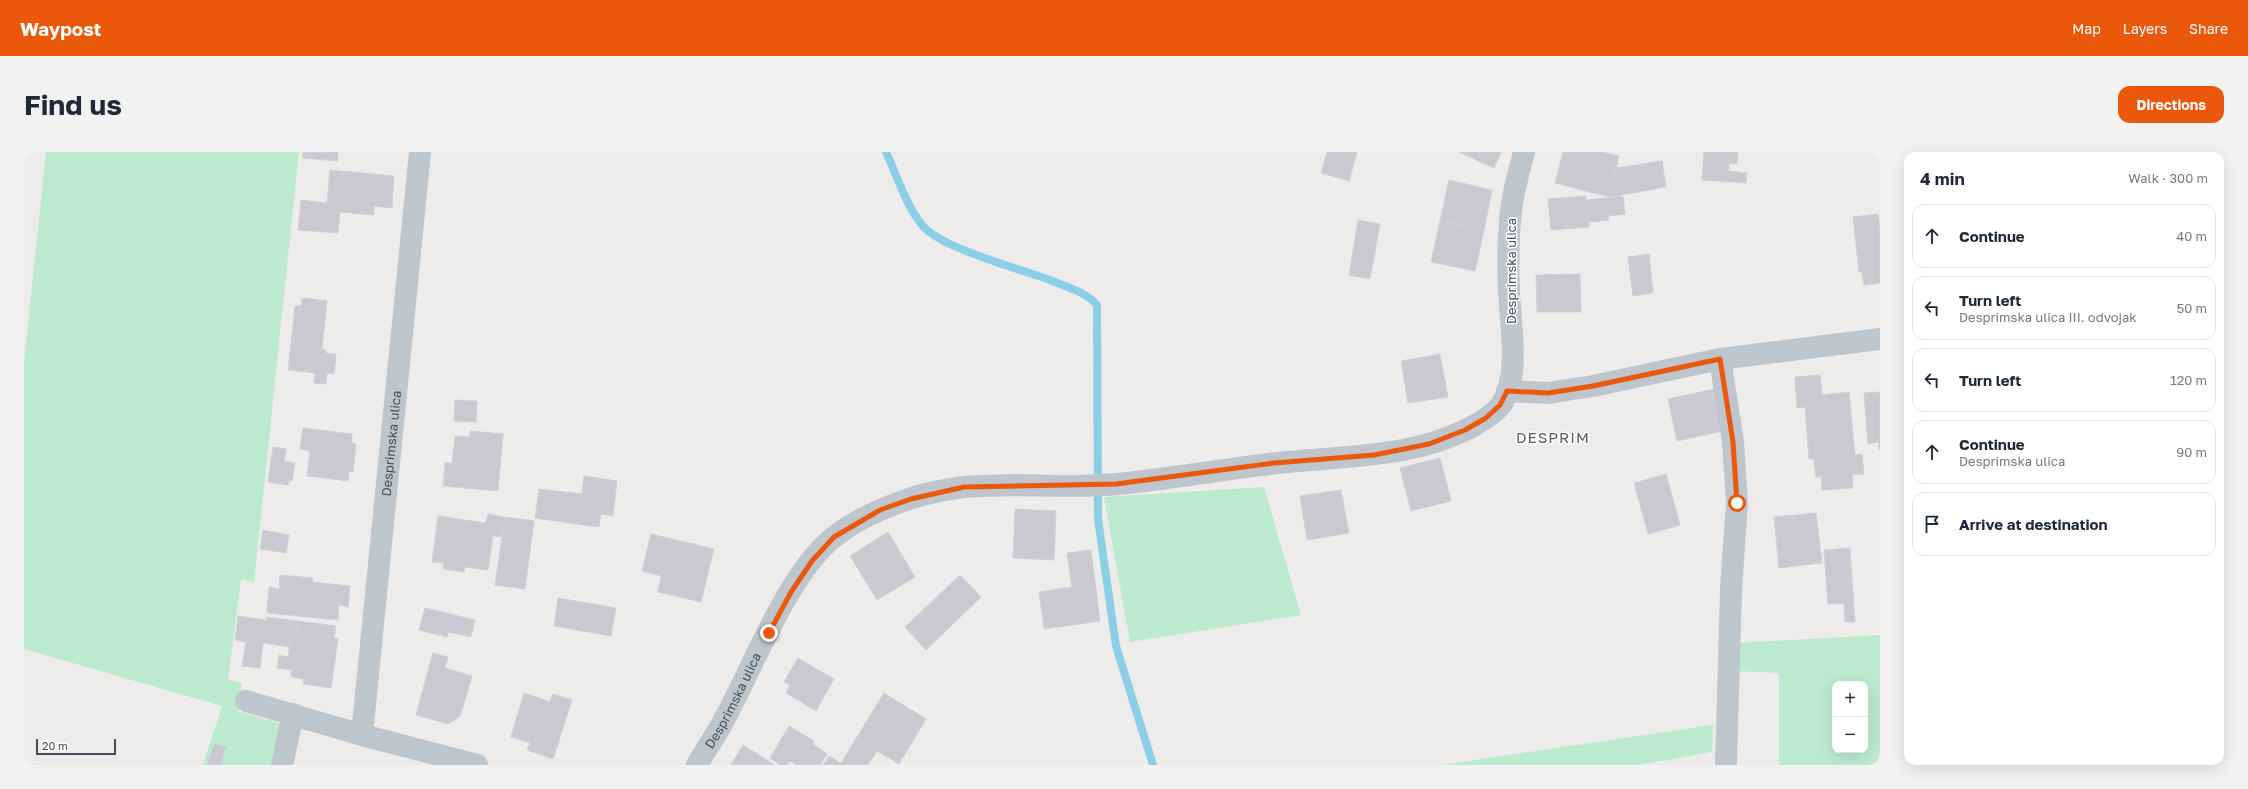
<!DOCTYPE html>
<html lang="en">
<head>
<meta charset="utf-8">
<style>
	:root { --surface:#fff; --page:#f2f2f3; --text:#1f2937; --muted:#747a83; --line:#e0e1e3; --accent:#ea580c }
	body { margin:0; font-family:"Golos Text",sans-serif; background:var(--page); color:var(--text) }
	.controls { position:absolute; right:12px; bottom:12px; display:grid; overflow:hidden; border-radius:8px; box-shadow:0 4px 16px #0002 }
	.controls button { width:36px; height:36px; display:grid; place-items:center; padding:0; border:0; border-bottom:1px solid var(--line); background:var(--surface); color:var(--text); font:20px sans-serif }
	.scale { position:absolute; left:12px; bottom:10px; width:80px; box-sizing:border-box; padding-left:4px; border:2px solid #454e57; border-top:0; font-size:11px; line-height:14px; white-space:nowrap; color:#454e57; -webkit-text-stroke:3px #fff; paint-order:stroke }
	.stop { position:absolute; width:12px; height:12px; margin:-9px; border:3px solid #ea580c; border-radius:50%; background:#fff }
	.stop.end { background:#ea580c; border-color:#fff; box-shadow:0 1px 4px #0008 }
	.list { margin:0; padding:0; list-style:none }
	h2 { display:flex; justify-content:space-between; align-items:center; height:52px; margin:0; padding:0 16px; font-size:17px }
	h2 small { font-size:13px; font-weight:400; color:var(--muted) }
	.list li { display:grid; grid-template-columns:26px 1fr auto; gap:12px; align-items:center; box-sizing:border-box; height:64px; margin:0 8px 8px; padding:0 8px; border:1px solid var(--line); border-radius:12px }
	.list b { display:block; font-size:15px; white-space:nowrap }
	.list p { margin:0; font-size:13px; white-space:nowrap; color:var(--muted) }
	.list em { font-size:13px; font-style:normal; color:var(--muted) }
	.icon { flex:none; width:22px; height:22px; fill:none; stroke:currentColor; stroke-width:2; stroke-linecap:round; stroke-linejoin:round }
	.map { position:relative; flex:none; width:1856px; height:613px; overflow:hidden; border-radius:12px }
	header { display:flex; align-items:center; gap:24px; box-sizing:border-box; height:56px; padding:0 20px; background:var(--accent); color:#fff }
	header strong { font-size:19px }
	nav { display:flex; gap:22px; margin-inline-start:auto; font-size:14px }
	.intro { display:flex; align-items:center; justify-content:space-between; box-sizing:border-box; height:96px; padding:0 24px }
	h1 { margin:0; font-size:28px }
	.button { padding:10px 18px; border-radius:12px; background:var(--accent); color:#fff; font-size:14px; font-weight:700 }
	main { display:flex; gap:24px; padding:0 24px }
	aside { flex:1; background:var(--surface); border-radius:12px; box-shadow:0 4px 16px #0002 }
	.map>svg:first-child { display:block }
</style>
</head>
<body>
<header>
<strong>Waypost</strong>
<nav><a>Map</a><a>Layers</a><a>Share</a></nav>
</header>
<div class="intro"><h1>Find us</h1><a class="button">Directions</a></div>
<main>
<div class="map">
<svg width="1856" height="613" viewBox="0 0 1856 613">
	<rect width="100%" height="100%" fill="#eeebeb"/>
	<!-- green -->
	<g fill="#bbeacf" fill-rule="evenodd">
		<path d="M22 0H275L230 430 217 427 204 528 218 531 213 559 258 572 247 613H179L198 554 0 497V211Z"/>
		<path d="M1240 335 1277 463 1106 490 1080 345Z"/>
		<path d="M1856 483V613H1755V521L1711 519 1712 491ZM1811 532H1841V598H1811Z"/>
		<path d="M1689 573 1688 600 1614 613H1417Z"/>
	</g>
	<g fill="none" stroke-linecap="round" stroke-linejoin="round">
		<!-- stream -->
		<path stroke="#8acfe5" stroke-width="8" d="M862 0C873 24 882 53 898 73 917 97 999 117 1031 130 1046 136 1063 141 1073 153L1074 367 1092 494 1129 613"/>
	</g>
	<!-- building -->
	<g fill="#c8cad0" stroke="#d0d1d7">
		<path d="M279 0H314V9L278 6Z"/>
		<path d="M1303 0H1333L1325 29 1297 21Z"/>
		<path d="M1435 0H1477L1470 16Z"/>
		<path d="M1539 0H1578L1595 4 1585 45 1531 31Z"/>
		<path d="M1680 0H1714L1713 12 1705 11V19L1723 21 1722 31 1678 28Z"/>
		<path d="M1638 9 1642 35 1585 45 1592 16Z"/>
		<path d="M306 18 370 24 368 56 350 54V63L316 60 314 81 274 78 277 48 303 51Z"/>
		<path d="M1425 28 1468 38 1460 78 1416 69Z"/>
		<path d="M1562 44 1565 75 1527 78 1524 47Z"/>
		<path d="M1599 44 1601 62 1584 64 1585 68 1564 70 1562 48Z"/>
		<path d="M1854 62 1856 78V131L1840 133 1838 120H1835L1829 65Z"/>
		<path d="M1334 68 1356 72 1346 127 1325 123Z"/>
		<path d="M1416 69 1460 78 1451 119 1407 110Z"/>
		<path d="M1625 102 1629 141 1609 144 1604 105Z"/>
		<path d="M1556 122 1557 160H1513L1512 123Z"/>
		<path d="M278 146 303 149 298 197 302 198V201L312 202 310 222 303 221 302 232 290 231 291 221 264 218 271 154H277Z"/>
		<path d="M1416 202 1424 245 1384 251 1377 209Z"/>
		<path d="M1796 223 1798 243 1825 240 1831 303 1838 302 1840 322 1828 323 1829 336 1798 338 1797 324 1792 325 1790 307H1785L1781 255 1773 256 1771 225Z"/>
		<path d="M1690 237 1699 279 1653 289 1644 247Z"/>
		<path d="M1856 240V297H1855L1854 290 1844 292 1840 241Z"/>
		<path d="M431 248 453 249 452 270 430 269Z"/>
		<path d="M279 276 328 282V291L332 292 329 320 325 319 324 329 283 324 286 299 276 297Z"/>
		<path d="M446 279 479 282 474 339 419 334 421 311H428L431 284 446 285Z"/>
		<path d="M249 295 262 297 260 309 271 311 268 329 265 328 264 333 244 330Z"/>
		<path d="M1416 306 1427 349 1387 359 1376 316Z"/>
		<path d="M1642 322 1656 373 1624 382 1610 331Z"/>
		<path d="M560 324 593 329 589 364 577 362 575 375 511 366 515 337 558 342Z"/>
		<path d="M1317 338 1325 381 1283 388 1276 344Z"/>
		<path d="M991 357 1032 359 1030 408 989 406Z"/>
		<path d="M1792 361 1798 411 1755 416 1750 365Z"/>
		<path d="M464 362 481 365 478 385 469 384 464 418 441 415 440 420 419 417 420 411 408 410 414 364 462 371Z"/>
		<path d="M481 365 510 369 501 437 471 433Z"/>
		<path d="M239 378 265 383 262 401 236 397Z"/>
		<path d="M864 380 891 425 853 448 826 404Z"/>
		<path d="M627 382 690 397 677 450 634 440 637 424 618 419Z"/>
		<path d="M1826 396 1831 470H1821L1820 451 1804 452 1800 398Z"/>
		<path d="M1067 398 1076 469 1020 477 1015 440 1048 435 1043 401Z"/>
		<path d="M256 423 289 426 288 430 326 434 324 455 315 453 314 468 243 461 245 435 255 437Z"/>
		<path d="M936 423 957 445 902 498 881 475Z"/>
		<path d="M534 446 592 456 587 484 530 474Z"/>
		<path d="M401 456 451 468 447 485 424 480 423 485 395 478Z"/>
		<path d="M214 464 242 468V465L274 469 272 485 267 484 265 495 239 491 236 516 218 514 222 490 211 488Z"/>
		<path d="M274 469 312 474 310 486 314 487 307 536 279 532 280 527 267 525 268 518 253 516 255 503 264 505 267 484 272 485Z"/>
		<path d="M409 501 424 505 421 516 448 524 436 564 424 572 392 563Z"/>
		<path d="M774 506 810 527 792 559 762 541 766 533 760 530Z"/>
		<path d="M500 541 526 550 529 542 548 548 529 607 503 598 506 591 487 585Z"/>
		<path d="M860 541 902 567 875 612 853 599 844 613H799L805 604 817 611Z"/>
		<path d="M765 574 790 589 789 592 803 602 796 613H773L766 609 763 613H757L746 606Z"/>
		<path d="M190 592 202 595 197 613H183Z"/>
		<path d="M719 593 751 613H707Z"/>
	</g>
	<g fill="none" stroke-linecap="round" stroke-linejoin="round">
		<!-- street -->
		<g stroke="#bdc5cd" stroke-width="22">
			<path d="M1696 207 1709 290 1713 351 1707 437 1702 613"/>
			<path d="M1483 239 1524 241 1569 234 1696 207 1856 187"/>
			<path d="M222 549 338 583 453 613"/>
			<path id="s1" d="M338 583 396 0"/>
			<path d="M258 613 269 562"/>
			<path id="s2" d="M673 613C682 597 693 582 701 566 730 513 764 421 811 384 845 358 899 339 941 335 992 330 1043 337 1094 332 1144 327 1195 318 1245 312 1315 303 1390 308 1453 272 1461 267 1471 261 1477 253 1497 224 1486 172 1485 139 1484 113 1484 85 1487 59 1489 39 1495 20 1500 0"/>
		</g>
	</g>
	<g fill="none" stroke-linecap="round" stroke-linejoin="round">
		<!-- route -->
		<path stroke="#ea580c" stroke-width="5" d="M745 481 767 440 788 409 810 385 856 358 887 347 940 335 1092 332 1250 311 1350 303 1405 292 1441 278 1462 266 1476 253 1483 239 1524 241 1569 234 1696 207 1709 290 1713 351"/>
	</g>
	<g text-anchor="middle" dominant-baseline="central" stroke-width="3" stroke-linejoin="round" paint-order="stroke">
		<!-- street labels -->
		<g font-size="13" fill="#454e57" stroke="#fff">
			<text transform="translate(1487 119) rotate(-90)">Desprimska ulica</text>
			<text stroke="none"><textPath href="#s1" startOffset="293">Desprimska ulica</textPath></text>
			<text stroke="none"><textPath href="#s2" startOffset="74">Desprimska ulica</textPath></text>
		</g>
		<!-- quarter labels -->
		<g font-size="15" letter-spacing="1" fill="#595c60" stroke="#fff">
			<text x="1529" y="285">DESPRIM</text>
		</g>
	</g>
</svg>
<div class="controls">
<button>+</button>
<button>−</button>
</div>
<div class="scale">20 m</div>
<div class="stop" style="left:1713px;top:351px"></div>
<div class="stop end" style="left:745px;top:481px"></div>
</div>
<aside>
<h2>4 min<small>Walk · 300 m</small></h2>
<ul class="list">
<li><svg class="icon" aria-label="ahead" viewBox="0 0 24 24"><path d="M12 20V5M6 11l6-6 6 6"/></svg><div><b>Continue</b></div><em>40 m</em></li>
<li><svg class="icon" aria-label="left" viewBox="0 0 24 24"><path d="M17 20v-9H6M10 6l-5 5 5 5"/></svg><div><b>Turn left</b><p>Desprimska ulica III. odvojak</p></div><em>50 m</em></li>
<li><svg class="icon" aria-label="left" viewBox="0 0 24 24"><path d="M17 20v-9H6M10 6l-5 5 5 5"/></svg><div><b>Turn left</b></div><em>120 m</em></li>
<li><svg class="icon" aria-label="ahead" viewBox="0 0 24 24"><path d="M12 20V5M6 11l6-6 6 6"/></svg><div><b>Continue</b><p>Desprimska ulica</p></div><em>90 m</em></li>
<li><svg class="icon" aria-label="arrive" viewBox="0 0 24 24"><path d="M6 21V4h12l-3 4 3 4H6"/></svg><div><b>Arrive at destination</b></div></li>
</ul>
</aside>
</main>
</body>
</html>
